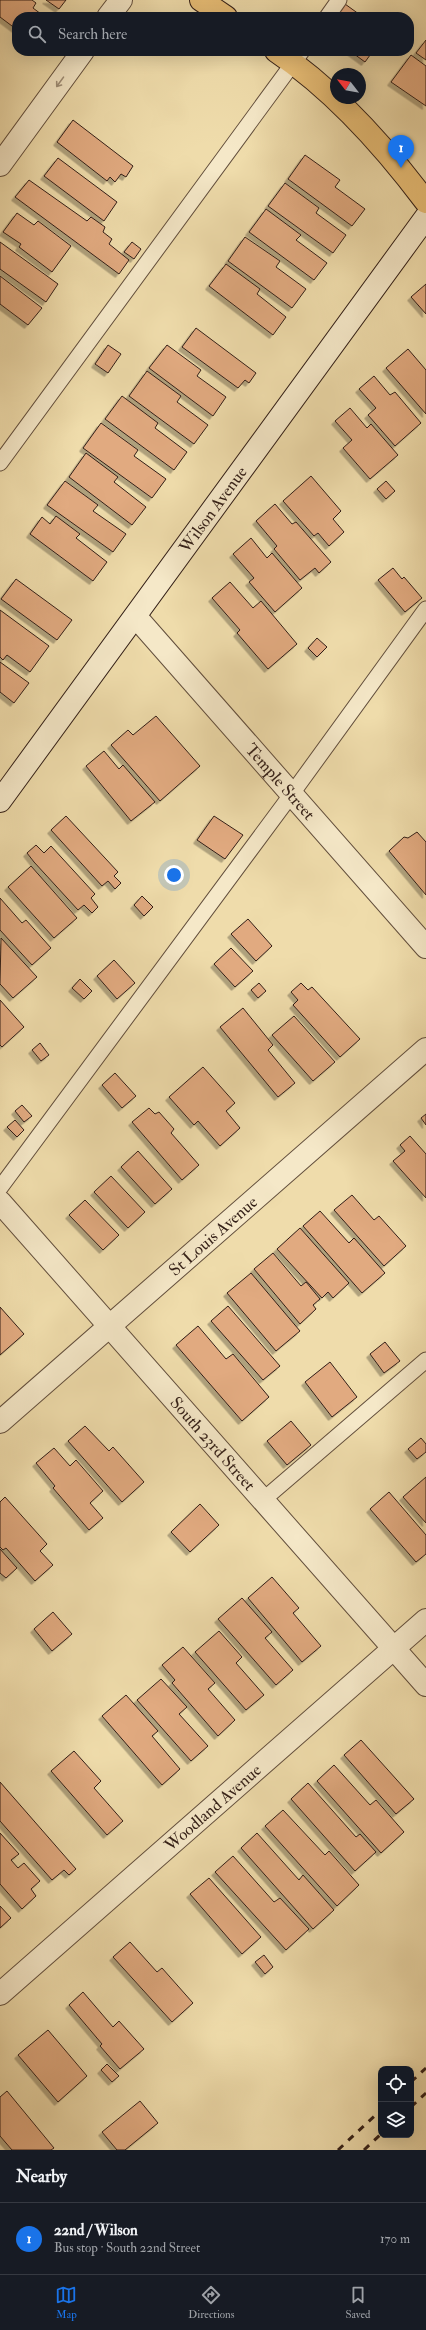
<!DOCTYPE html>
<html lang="en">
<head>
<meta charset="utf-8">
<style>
	:root { --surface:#171b24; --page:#20242c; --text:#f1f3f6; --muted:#9ea1a6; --line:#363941; --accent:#1a73e8 }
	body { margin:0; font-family:"IM FELL Double Pica",serif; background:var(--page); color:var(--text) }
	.controls { position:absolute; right:12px; bottom:12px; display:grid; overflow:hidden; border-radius:8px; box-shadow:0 4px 16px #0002 }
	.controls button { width:36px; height:36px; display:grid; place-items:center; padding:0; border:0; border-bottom:1px solid var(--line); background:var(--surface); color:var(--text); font:20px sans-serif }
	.compass { position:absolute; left:330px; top:68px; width:36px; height:36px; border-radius:50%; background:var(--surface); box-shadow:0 4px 16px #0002; rotate:301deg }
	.you { position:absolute; left:174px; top:875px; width:14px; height:14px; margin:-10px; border:3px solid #fff; border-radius:50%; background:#1a73e8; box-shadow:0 0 0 6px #1a73e833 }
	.badge { display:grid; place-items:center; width:26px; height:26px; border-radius:50%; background:var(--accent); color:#fff; font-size:13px; font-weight:700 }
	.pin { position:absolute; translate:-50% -33px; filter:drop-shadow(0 1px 2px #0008) }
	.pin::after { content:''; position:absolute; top:21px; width:14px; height:12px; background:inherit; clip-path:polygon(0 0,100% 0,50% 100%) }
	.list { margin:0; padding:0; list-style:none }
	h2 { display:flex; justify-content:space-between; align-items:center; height:52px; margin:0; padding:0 16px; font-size:17px }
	h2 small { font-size:13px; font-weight:400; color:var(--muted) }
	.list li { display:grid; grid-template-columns:26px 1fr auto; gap:12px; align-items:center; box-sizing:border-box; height:72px; padding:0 16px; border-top:1px solid var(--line) }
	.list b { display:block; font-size:15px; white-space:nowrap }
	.list p { margin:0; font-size:13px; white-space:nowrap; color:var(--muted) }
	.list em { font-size:13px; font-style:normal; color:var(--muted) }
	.icon { flex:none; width:22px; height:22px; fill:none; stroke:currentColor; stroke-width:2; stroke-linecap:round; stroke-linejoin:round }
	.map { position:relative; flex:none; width:426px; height:2150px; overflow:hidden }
	.search { position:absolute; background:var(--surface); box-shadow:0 4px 16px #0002; left:12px; right:12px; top:12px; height:44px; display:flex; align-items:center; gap:10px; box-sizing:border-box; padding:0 14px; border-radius:16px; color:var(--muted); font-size:15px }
	.sheet { height:124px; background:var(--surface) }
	nav { display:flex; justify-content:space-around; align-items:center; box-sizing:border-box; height:56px; border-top:1px solid var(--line); background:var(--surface); font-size:11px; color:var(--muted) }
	nav a { display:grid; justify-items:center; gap:2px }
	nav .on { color:var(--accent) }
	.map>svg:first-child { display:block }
</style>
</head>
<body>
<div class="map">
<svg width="426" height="2150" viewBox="0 0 426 2150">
	<defs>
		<filter id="shadow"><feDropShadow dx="-3.5" dy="3.5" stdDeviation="0" flood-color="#0004"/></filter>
	</defs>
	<rect width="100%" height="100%" fill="#efdcab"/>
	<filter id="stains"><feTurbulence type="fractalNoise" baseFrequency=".005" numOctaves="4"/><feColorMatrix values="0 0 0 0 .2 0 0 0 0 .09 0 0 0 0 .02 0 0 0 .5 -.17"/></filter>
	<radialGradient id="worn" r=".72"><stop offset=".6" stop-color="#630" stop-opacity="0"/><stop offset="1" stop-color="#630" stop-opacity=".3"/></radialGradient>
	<!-- building -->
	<g fill="#e1aa80" stroke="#331f17" filter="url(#shadow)">
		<path d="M0 0H32L36 3 33 8 45 17H17L16 29 0 17Z"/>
		<path d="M46 0H66L59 9Z"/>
		<path d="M345 4 363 17H336Z"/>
		<path d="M426 40V60L416 53Z"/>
		<path d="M350 51H373L365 62Z"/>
		<path d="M411 55 426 66V106L391 82Z"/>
		<path d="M73 120 133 166 126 177 121 174 115 182 110 177 107 181 57 142Z"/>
		<path d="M305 155 340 180 335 187 365 209 352 226 288 179Z"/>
		<path d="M58 158 117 202 104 221 44 176Z"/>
		<path d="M29 180 87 221 91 217 105 227 103 232 112 239 109 244 129 260 119 274 15 197Z"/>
		<path d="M285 183 319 208 316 213 346 235 333 253 268 206Z"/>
		<path d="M266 209 301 235 296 240 327 263 314 280 249 232Z"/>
		<path d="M17 213 34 225 38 221 71 246 52 272 19 247 21 244 3 232Z"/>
		<path d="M245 237 280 261 276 267 306 289 292 308 228 261Z"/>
		<path d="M0 242 58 284 46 302 0 269Z"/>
		<path d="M132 242 141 249 134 259 124 252Z"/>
		<path d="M226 264 260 289 257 294 286 317 273 335 209 286Z"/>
		<path d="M0 276 42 308 28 325 0 304Z"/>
		<path d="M426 284V314L411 297Z"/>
		<path d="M196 328 256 373 249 383 245 380 238 388 182 347Z"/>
		<path d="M108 345 121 354 108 373 95 364Z"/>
		<path d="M167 345 201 370 197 376 226 397 213 416 149 368Z"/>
		<path d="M408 349 426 370V414L386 368Z"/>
		<path d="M147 371 181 396 177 402 208 425 194 444 129 396Z"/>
		<path d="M374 376 390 395 395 392 421 423 395 446 368 415 376 408 359 389Z"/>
		<path d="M122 396 158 423 155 428 187 452 174 470 105 419Z"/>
		<path d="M350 408 367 428 371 424 398 455 370 479 343 448 352 440 335 421Z"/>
		<path d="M101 423 138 450 134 456 166 479 152 498 83 448Z"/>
		<path d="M86 453 118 477 114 482 146 507 132 525 69 477Z"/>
		<path d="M311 476 341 511 333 519 344 532 329 546 318 533 314 536 283 501Z"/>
		<path d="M65 481 98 505 93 511 126 534 113 552 47 505Z"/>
		<path d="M386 481 395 491 386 499 377 489Z"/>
		<path d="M275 504 292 524 296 522 331 562 319 573 315 568 300 580 274 549 277 546 256 521Z"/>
		<path d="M56 516 80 534 76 538 107 562 93 581 30 534 42 517 50 524Z"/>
		<path d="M251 538 267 558 272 553 302 588 275 612 249 582 254 578 233 554Z"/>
		<path d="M393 568 402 579 404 577 422 598 405 612 378 580Z"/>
		<path d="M16 579 72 620 57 640 1 599Z"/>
		<path d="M230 582 253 608 261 601 297 644 268 669 237 633 240 630 212 598Z"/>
		<path d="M0 610 49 646 30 672 7 655 3 660 0 657Z"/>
		<path d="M317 638 327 647 317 657 308 648Z"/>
		<path d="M0 662 29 683 14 703 0 692Z"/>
		<path d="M156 716 200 766 160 801 111 745 128 730 133 735Z"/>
		<path d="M104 751 119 769 123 765 155 802 131 821 86 766Z"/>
		<path d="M66 816 118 872 114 876 121 883 115 889 108 881 102 886 51 830Z"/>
		<path d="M214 816 243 835 225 859 197 840Z"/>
		<path d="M417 832 426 842V895L389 851 404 837 408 838Z"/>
		<path d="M36 845 44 853 51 846 95 894 91 898 98 907 92 913 84 905 78 910 34 862 27 853Z"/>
		<path d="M31 866 77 918 54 938 8 887Z"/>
		<path d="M142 896 153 907 144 916 134 905Z"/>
		<path d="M0 898 22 923 26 920 51 948 32 965 0 930Z"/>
		<path d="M248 919 272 946 256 961 231 934Z"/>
		<path d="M1 938 37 977 13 998 0 984Z"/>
		<path d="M231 948 253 971 235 987 214 964Z"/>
		<path d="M114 960 135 983 117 999 97 976Z"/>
		<path d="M80 979 92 991 84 999 72 988Z"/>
		<path d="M259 983 266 991 258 998 251 990Z"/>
		<path d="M301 983 308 990 312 987 360 1039 340 1057 293 1005 298 1000 291 992Z"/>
		<path d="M0 1000 24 1027 2 1047 0 1045Z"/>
		<path d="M243 1008 273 1045 268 1050 295 1083 278 1097 220 1027Z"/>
		<path d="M294 1016 335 1062 313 1081 272 1035Z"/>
		<path d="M40 1043 49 1055 41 1061 32 1050Z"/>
		<path d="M203 1067 235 1103 226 1111 240 1128 220 1146 198 1121 194 1125 169 1097Z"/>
		<path d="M115 1073 136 1096 122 1108 102 1085Z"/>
		<path d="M22 1105 32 1116 24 1122 15 1111Z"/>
		<path d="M149 1108 155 1114 159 1112 174 1129 171 1133 199 1165 182 1180 132 1122Z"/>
		<path d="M426 1114V1125L421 1118Z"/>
		<path d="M15 1120 24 1130 17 1137 7 1127Z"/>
		<path d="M410 1136 426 1154V1198L393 1161 405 1151 400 1145Z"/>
		<path d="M138 1151 172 1189 155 1204 121 1167Z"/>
		<path d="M111 1176 145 1212 128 1228 94 1192Z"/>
		<path d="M352 1195 374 1220 379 1216 406 1246 384 1266 334 1210Z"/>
		<path d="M85 1200 119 1235 103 1250 69 1215Z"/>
		<path d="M320 1211 349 1243 354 1238 385 1273 362 1293 303 1226Z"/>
		<path d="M300 1228 349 1283 333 1298 328 1292 322 1298 277 1249Z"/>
		<path d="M273 1253 301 1286 306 1282 320 1299 313 1305 316 1309 300 1324 254 1269Z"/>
		<path d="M251 1273 300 1331 276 1351 227 1293Z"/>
		<path d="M228 1306 280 1366 263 1380 211 1321Z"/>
		<path d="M0 1307 24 1334 0 1355Z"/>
		<path d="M198 1326 226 1359 233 1354 269 1397 242 1421 176 1345Z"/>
		<path d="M385 1342 400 1361 384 1373 370 1354Z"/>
		<path d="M330 1362 357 1397 332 1417 305 1382Z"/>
		<path d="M291 1421 311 1445 287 1465 267 1441Z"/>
		<path d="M85 1426 109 1451 113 1447 144 1482 122 1502 68 1441Z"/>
		<path d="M421 1438 426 1444V1452L417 1459 408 1449Z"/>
		<path d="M54 1448 70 1466 76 1460 103 1491 90 1503 103 1518 89 1530 53 1488 55 1486 36 1463Z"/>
		<path d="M426 1477V1523L403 1497Z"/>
		<path d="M389 1492 426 1535V1554L416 1562 370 1509Z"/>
		<path d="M5 1497 47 1544 40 1551 53 1565 35 1581 6 1548 3 1550 0 1547V1502Z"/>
		<path d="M200 1504 219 1525 190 1552 171 1532Z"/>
		<path d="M0 1549 17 1568 6 1578 0 1573Z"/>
		<path d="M272 1577 299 1608 293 1613 321 1646 302 1662 248 1598Z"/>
		<path d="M242 1598 272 1632 265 1638 293 1670 276 1685 218 1619Z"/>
		<path d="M53 1612 72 1634 52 1651 34 1629Z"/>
		<path d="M219 1631 242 1657 236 1663 264 1695 246 1710 195 1652Z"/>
		<path d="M183 1647 215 1683 208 1689 235 1720 218 1736 172 1683 175 1680 162 1665Z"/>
		<path d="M161 1679 187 1707 179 1714 208 1746 191 1761 137 1700Z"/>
		<path d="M126 1695 158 1731 152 1736 180 1769 162 1785 102 1716Z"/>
		<path d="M361 1740 414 1799 396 1814 344 1755Z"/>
		<path d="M74 1751 101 1781 94 1788 123 1821 107 1835 51 1771Z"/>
		<path d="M334 1765 370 1805 376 1800 404 1832 381 1853 317 1781Z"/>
		<path d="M0 1782 76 1869 69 1875 64 1870 52 1880 0 1821Z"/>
		<path d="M308 1783 356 1837 360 1834 376 1852 355 1871 291 1799Z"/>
		<path d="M283 1810 325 1855 329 1851 359 1885 337 1906 265 1826Z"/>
		<path d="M0 1833 19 1854 11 1860 18 1868 24 1863 40 1881 31 1889 36 1896 22 1909 0 1884Z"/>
		<path d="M257 1833 299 1880 303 1875 334 1910 313 1929 241 1848Z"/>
		<path d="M233 1856 274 1902 280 1898 309 1929 286 1950 215 1872Z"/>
		<path d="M209 1878 261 1937 242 1954 190 1894Z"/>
		<path d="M0 1906 11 1918 0 1928Z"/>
		<path d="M130 1942 157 1972 162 1968 193 2003 172 2022 113 1957Z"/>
		<path d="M264 1955 273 1967 265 1974 255 1962Z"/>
		<path d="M83 1992 113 2027 119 2021 144 2049 120 2069 100 2046 102 2044 69 2005Z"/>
		<path d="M48 2030 87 2076 58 2102 18 2055Z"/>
		<path d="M107 2064 119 2076 112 2082 101 2070Z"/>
		<path d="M7 2091 54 2148 51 2150H12L0 2136V2097Z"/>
		<path d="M140 2101 158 2123 125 2150H117L102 2132Z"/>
	</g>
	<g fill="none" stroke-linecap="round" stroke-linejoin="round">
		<!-- lane casing -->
		<g stroke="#624e3c" stroke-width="17">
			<g id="lane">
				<path d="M327 17 339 0"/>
				<path d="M0 463 302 51"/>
				<path d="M0 1188 291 795 426 609"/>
				<path d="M263 1500 426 1360"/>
			</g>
		</g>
		<!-- street casing -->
		<g stroke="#624e3c" stroke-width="24">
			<g id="street">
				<path d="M108 17 121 0"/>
				<path d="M0 165 83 51"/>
				<path id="s1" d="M136 617 426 947"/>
				<path id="s2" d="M0 1202 426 1685"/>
				<path id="s3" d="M0 1422 426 1049"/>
				<path id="s4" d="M0 1994 426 1620"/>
			</g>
		</g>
		<!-- secondary casing -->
		<g stroke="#331f17" stroke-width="24">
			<g id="secondary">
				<path id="s5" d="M0 801 426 217"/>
			</g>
		</g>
		<!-- primary casing -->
		<g stroke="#331f17" stroke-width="24">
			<g id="primary">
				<path d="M201 0 226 17"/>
				<path d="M276 51C334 90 384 146 426 202"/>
			</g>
		</g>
		<!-- lane -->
		<use href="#lane" stroke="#f5e8c8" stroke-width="15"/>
		<!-- street -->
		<use href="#street" stroke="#f5e8c8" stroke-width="22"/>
		<!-- secondary -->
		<use href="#secondary" stroke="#f5e8c8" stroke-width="22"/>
		<!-- primary -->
		<use href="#primary" stroke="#e8be76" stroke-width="22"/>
		<!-- rail -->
		<g stroke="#331f17" stroke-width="3" stroke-dasharray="7 7" stroke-linecap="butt">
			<path d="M411 2082 426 2068"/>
			<path d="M411 2107 426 2093"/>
			<path d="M338 2150 381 2110"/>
			<path d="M364 2150 381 2134"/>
		</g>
	</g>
	<!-- one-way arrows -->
	<defs><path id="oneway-shaft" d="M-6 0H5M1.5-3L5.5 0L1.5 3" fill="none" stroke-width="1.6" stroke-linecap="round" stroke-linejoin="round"/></defs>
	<use stroke="#9e8e78" href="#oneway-shaft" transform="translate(60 82) rotate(126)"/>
	<g text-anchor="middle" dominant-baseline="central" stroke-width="3" stroke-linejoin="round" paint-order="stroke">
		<!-- street labels -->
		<g font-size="17" fill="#331f17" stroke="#f5e8c8">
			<text stroke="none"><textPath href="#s5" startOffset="361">Wilson Avenue</textPath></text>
			<text stroke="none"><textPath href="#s1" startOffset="219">Temple Street</textPath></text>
			<text stroke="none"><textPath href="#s3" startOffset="283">St Louis Avenue</textPath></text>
			<text stroke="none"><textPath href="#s2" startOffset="322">South 23rd Street</textPath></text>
			<text stroke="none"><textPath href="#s4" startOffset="283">Woodland Avenue</textPath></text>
		</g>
	</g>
	<rect width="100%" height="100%" filter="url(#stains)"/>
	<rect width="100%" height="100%" fill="url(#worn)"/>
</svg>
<div class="controls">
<button><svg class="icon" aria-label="locate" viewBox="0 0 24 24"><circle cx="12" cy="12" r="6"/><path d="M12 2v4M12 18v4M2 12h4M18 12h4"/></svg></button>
<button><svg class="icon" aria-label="layers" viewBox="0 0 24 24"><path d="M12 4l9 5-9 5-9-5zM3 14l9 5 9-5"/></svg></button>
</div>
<svg class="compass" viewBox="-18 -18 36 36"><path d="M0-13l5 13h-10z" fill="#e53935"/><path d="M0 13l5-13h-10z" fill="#9ea1a6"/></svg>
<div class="you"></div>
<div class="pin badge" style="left:401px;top:168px">1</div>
<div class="search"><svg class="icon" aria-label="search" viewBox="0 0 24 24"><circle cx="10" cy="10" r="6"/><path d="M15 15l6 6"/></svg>Search here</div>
</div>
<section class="sheet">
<h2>Nearby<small></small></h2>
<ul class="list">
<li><span class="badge">1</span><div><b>22nd / Wilson</b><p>Bus stop · South 22nd Street</p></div><em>170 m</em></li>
</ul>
</section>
<nav>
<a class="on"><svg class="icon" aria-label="map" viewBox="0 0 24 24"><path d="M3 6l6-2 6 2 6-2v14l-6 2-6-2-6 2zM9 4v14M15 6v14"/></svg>Map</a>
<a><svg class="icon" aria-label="directions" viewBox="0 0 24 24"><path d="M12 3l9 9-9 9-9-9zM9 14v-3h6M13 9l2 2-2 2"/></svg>Directions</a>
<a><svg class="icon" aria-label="saved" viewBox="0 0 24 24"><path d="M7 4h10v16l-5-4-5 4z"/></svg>Saved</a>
</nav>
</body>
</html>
